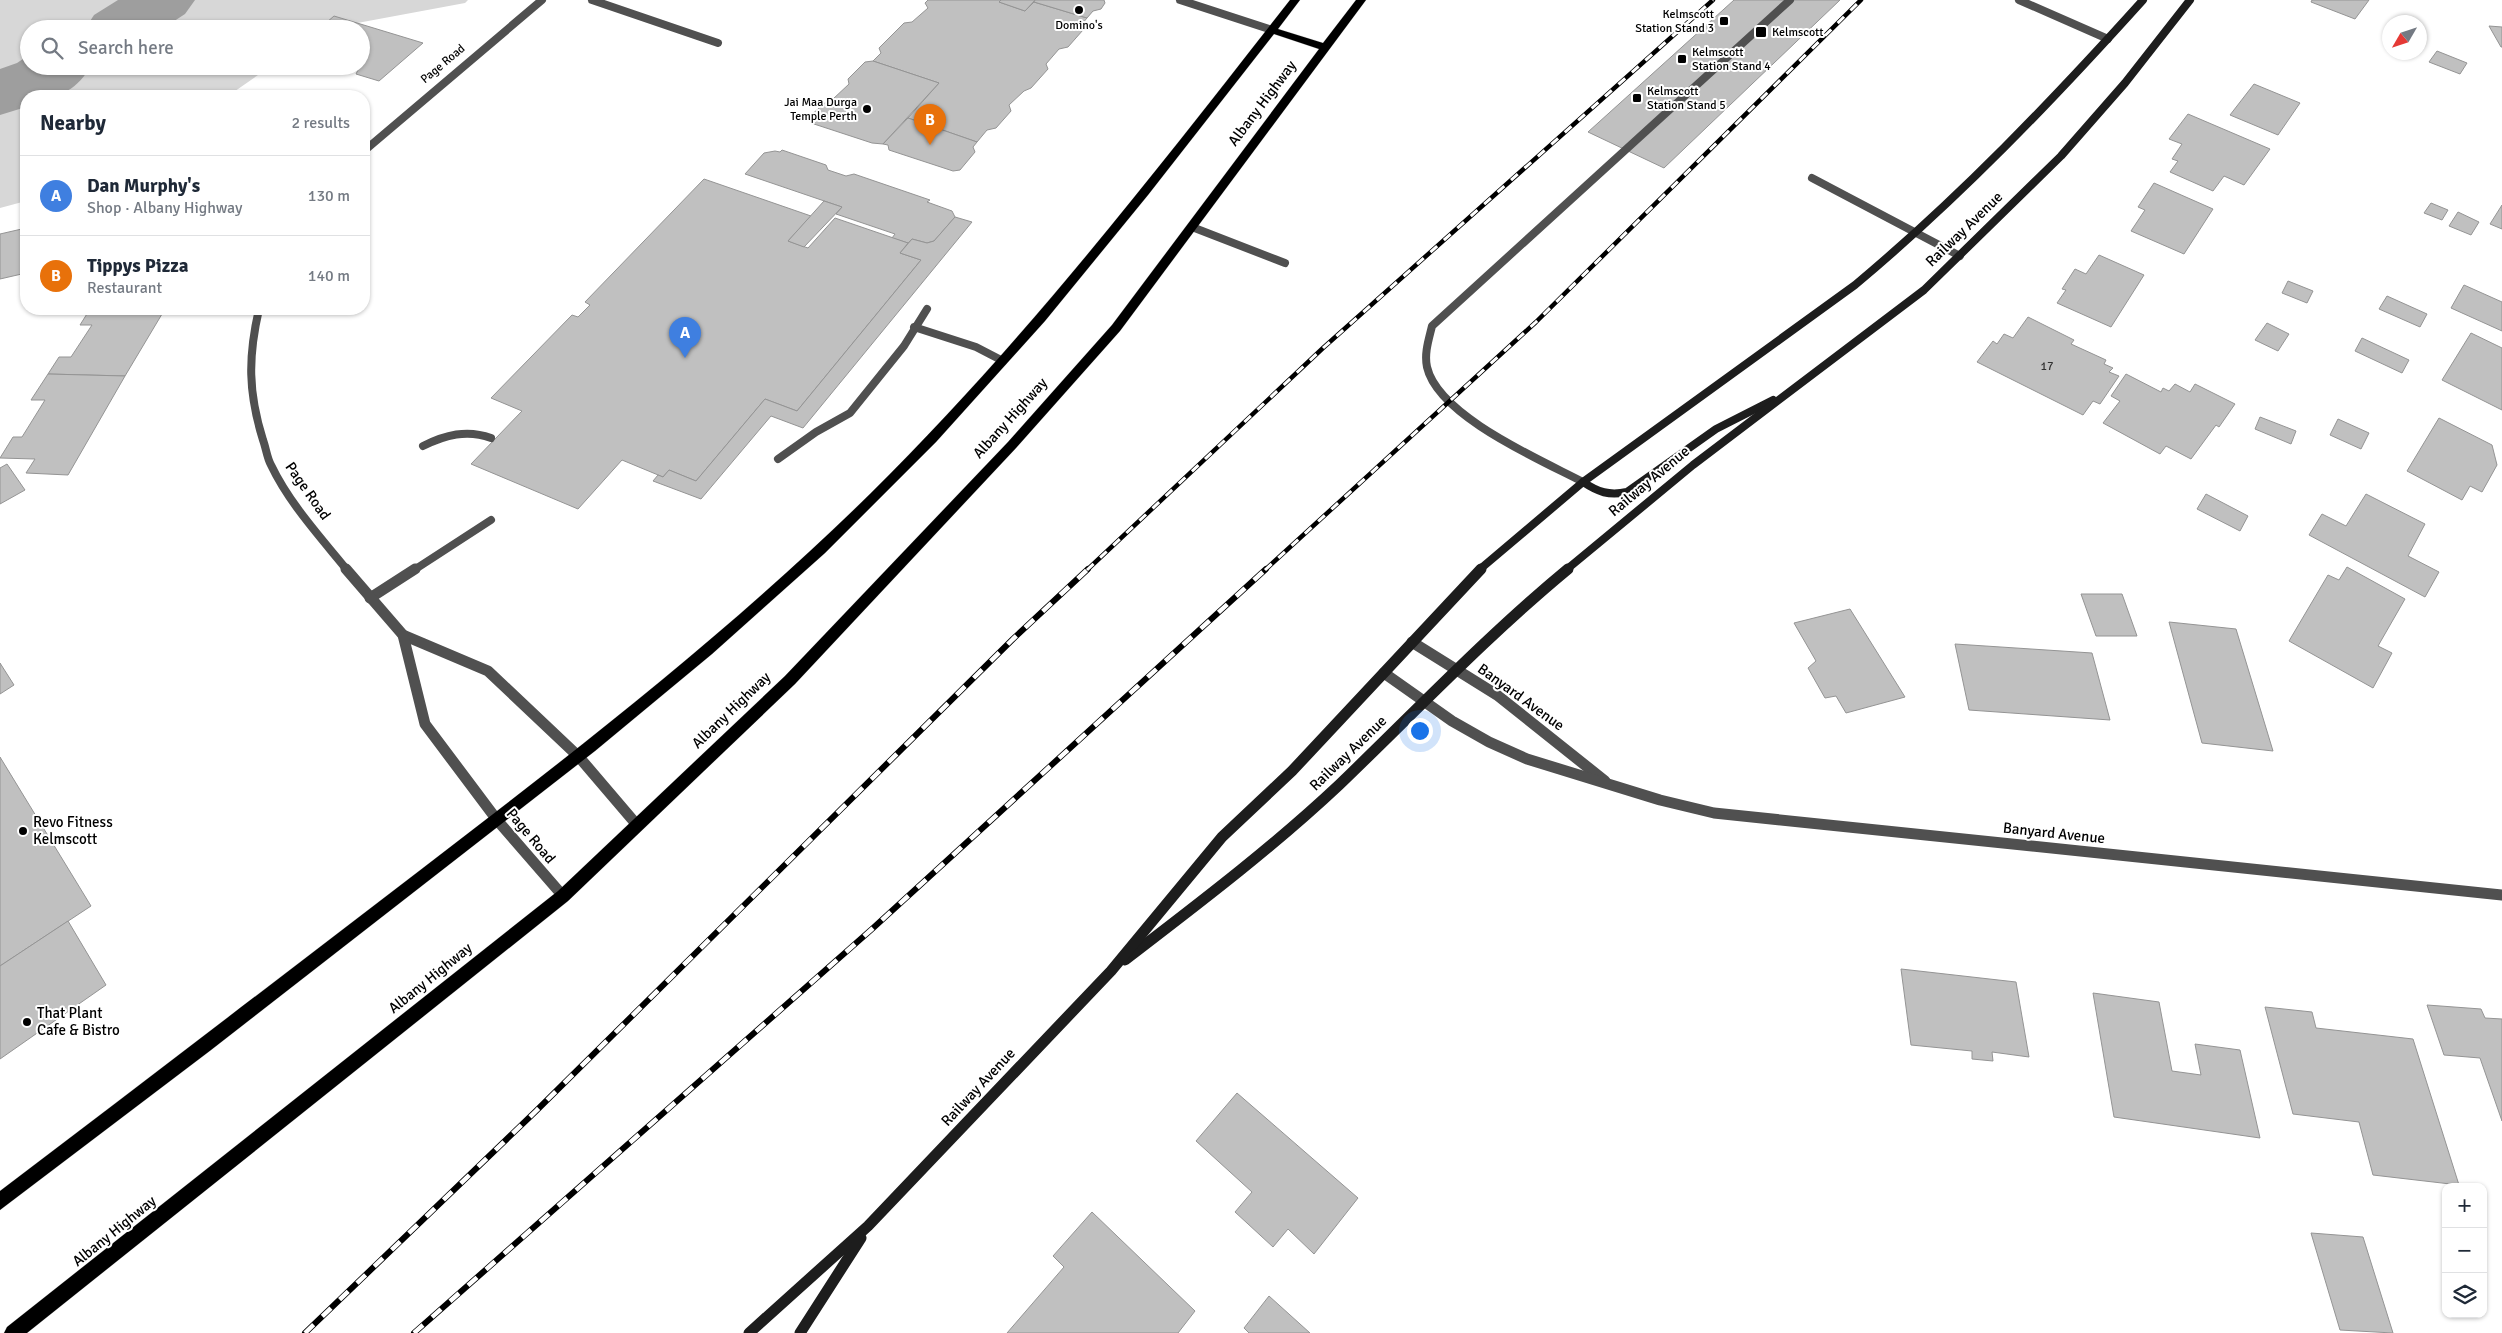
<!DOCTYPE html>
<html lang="en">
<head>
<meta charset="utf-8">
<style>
	:root { --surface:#fff; --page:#f2f2f3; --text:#1f2937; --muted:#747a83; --line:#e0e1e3; --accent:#1a73e8 }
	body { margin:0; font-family:Signika,sans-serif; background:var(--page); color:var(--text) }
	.controls { position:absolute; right:15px; bottom:15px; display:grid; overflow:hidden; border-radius:10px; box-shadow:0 1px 4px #0004 }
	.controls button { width:45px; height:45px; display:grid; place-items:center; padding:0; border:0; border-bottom:1px solid var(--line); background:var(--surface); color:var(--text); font:25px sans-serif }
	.compass { position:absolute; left:2382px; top:15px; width:45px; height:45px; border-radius:50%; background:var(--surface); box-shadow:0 1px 4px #0004; rotate:231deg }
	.you { position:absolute; left:1419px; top:730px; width:18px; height:18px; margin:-12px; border:4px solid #fff; border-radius:50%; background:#1a73e8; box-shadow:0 0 0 8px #1a73e833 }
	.badge { display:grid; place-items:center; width:32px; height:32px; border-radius:50%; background:var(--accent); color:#fff; font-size:16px; font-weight:700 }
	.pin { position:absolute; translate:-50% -41px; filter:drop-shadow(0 1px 2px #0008) }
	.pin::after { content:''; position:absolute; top:26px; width:18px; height:15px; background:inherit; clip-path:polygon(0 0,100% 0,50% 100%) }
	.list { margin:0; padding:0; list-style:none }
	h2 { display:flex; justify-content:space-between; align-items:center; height:65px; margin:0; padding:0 20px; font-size:21px }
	h2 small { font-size:16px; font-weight:400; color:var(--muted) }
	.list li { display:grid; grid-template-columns:32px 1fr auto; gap:15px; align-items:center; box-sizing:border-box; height:80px; padding:0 20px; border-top:1px solid var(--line) }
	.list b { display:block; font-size:19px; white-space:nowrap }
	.list p { margin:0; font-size:16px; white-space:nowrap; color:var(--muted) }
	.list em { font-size:16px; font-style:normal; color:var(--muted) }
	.icon { flex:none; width:28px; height:28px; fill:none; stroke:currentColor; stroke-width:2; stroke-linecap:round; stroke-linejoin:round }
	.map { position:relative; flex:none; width:2502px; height:1333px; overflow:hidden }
	.search { position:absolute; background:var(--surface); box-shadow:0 1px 4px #0004; left:20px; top:20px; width:350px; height:55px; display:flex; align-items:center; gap:12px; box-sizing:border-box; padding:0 18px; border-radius:28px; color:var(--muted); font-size:19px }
	.panel { position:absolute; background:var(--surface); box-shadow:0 1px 4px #0004; left:20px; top:90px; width:350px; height:225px; border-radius:20px }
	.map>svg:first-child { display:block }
</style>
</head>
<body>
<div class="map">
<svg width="2502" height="1333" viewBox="0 0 2502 1333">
	<rect width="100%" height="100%" fill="#fff"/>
	<!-- green -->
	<path fill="#d7d7d7" d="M0 0H468L465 3 325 29H29V66H271L228 96H26V201L0 208Z"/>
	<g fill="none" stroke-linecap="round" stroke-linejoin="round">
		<!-- river -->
		<g fill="#9e9e9e" fill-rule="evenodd">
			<path d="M118 0H195L185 14 162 29H85L94 15Z"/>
			<path d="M29 55V66H91C72 96 59 96 26 96V107L0 115V69L17 63Z"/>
		</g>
	</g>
	<!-- building -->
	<g fill="#c0c0c0" stroke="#949494">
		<path d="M928 0H1001L999 2 1025 11 1034 2 1087 18 1082 24 1083 30 1068 47 1059 49 1046 64 1048 69 1031 88 1024 91 1009 105 1011 111 996 128 987 130 977 142 908 118 939 83 873 61 881 53 879 48 904 23 912 22 928 8 925 3Z"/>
		<path d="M1001 0H1035L1025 11 999 2Z"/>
		<path d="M1035 0H1104L1105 3 1101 9 1093 11 1087 18 1034 2Z"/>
		<path d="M1734 0H1840L1664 168 1588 132Z"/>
		<path d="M2312 0H2369L2355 19 2311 2Z"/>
		<path d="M334 16 423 43 379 81 356 74 359 68 353 66H361V29H319Z"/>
		<path d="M2489 26 2502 27V47H2501Z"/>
		<path d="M2437 51 2467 63 2460 74 2429 62Z"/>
		<path d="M873 61 939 83 883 144 872 143 811 123 809 117 827 101 833 99 849 84 848 79 865 62Z"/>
		<path d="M2254 84 2300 103 2278 135 2230 115Z"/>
		<path d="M2188 114 2270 149 2244 185 2224 176 2213 191 2170 172 2178 161 2172 159 2182 144 2169 139Z"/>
		<path d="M908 118 977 142 973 147 975 152 960 170 953 171 889 150 888 145 883 144Z"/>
		<path d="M782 150 826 165 828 170 846 176 854 174 930 200 927 202 952 211 955 217 934 241 927 243 912 239 908 243 892 238 895 234 836 214 842 207 745 174 764 153 775 151 780 152Z"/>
		<path d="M704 179 811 216 788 241 808 248 835 218 908 243 900 253 921 260 797 411 765 399 696 481 669 470 663 477 622 460 578 509 471 464 522 411 491 398 572 315 578 317 590 305 585 302Z"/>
		<path d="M2154 183 2213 209 2184 254 2131 231 2145 210 2138 207Z"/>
		<path d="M824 201 842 207 804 247 788 241Z"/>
		<path d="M2431 203 2448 210 2442 220 2424 213Z"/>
		<path d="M2502 205V229L2490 224Z"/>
		<path d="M2458 212 2479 222 2471 235 2449 226Z"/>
		<path d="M955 217 972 222 803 428 771 416 701 499 653 481 658 475 663 477 669 470 696 481 765 399 797 411 921 260 900 253 912 239 927 243 934 241Z"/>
		<path d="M26 228V273L0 279V234Z"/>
		<path d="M2099 255 2144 275 2111 327 2057 303 2066 290 2062 289 2075 269 2086 274Z"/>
		<path d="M2288 281 2313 291 2307 303 2282 293Z"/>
		<path d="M2464 285 2502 302V331L2451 308Z"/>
		<path d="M2387 296 2427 314 2420 327 2379 309Z"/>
		<path d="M90 309H165L125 376 48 374 59 357H71L92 325H80Z"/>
		<path d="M2028 317 2074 340 2071 344 2106 360 2104 364 2113 368 2109 372 2119 376 2100 404 2093 401 2083 415 1977 362 1993 341 1997 344 2004 334 2013 338Z"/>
		<path d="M2267 323 2289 334 2278 351 2255 340Z"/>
		<path d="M2471 333 2502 348V410L2442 380Z"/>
		<path d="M2362 338 2409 360 2402 373 2355 351Z"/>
		<path d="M48 374 125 376 68 475 26 473 35 459 0 458 13 437H22L45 400H31Z"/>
		<path d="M2126 374 2161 392 2163 388 2169 391 2175 384 2190 392 2195 384 2235 404 2219 427 2216 425 2191 459 2166 446 2160 454 2103 423 2120 401 2111 396Z"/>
		<path d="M2260 417 2296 431 2291 444 2255 429Z"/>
		<path d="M2439 418 2492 445 2497 465 2482 492 2470 486 2462 500 2407 471Z"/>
		<path d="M2338 419 2369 433 2361 449 2330 435Z"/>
		<path d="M7 464 25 490 0 504V468Z"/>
		<path d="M2206 494 2248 516 2240 531 2197 509Z"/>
		<path d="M2366 494 2425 524 2408 556 2439 572 2425 597 2309 535 2322 514 2346 526Z"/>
		<path d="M2347 567 2405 599 2378 646 2392 653 2373 688 2289 641 2328 575 2339 580Z"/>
		<path d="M2081 594H2122L2137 636H2096Z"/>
		<path d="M1850 609 1905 697 1846 713 1836 696 1825 698 1808 668 1816 661 1794 623Z"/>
		<path d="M2169 622 2236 629 2273 751 2202 743Z"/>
		<path d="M1955 644 2092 653 2110 720 1969 710Z"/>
		<path d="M0 663 14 685 0 694Z"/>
		<path d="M0 757 91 906 0 966Z"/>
		<path d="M68 921 106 985 0 1059V966Z"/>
		<path d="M1901 969 2016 982 2029 1057 1992 1052 1993 1061 1972 1059V1051L1911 1045Z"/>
		<path d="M2093 993 2159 1002 2172 1071 2201 1075 2195 1044 2240 1050 2260 1138 2114 1117Z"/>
		<path d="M2427 1005 2481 1009 2485 1018 2502 1019V1121L2480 1058 2444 1055Z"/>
		<path d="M2265 1007 2312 1012 2316 1028 2413 1039 2459 1185 2373 1175 2359 1122 2293 1114Z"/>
		<path d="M1237 1093 1358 1198 1314 1254 1288 1229 1273 1247 1235 1212 1252 1192 1196 1141Z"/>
		<path d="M1092 1212 1195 1311 1178 1333H1007L1064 1267 1053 1256Z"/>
		<path d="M2311 1233 2363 1237 2393 1333 2340 1330Z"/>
		<path d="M1269 1296 1310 1333H1249L1244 1328Z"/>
	</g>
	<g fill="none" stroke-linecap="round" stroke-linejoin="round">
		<!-- trunk casing -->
		<g stroke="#dbdbdb" stroke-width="1">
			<path id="trunk" d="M1290 0H1300L1278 29 1323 43 1356 0H1366L1120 331 1016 448 795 684 568 901 27 1333H4L7 1327 558 891 785 676 1008 442 1112 325 1319 49 1274 34 1148 195 1045 321 936 442 825 553 712 654 595 751 211 1050 0 1210V1191C141 1084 282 976 423 868 577 750 732 630 871 493 1025 341 1157 170 1290 0Z"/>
		</g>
		<!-- service-far1 -->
		<g stroke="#505050" stroke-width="8">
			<path d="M592 0 718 43"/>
			<path d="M1180 0 1272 30"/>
			<path d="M2019 0 2108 39"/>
			<path d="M1812 178 1960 256"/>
			<path d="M1192 227 1285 263"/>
			<path d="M914 327 976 347 1003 361"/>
			<path d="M423 446C445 435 467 429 491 438"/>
			<path d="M778 459 816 432 850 413 904 346 927 309"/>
			<path d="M1583 482C1541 460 1438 416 1427 367 1424 353 1429 339 1432 326L1790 0"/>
			<path d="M414 570 491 520"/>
		</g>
		<!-- service -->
		<path stroke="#505050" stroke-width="11" d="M370 598 415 569"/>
		<!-- minor -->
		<g stroke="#505050" stroke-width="11">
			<path d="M1412 642 1497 695 1605 781"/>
			<path d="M1384 673 1452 721 1489 742 1527 759 1660 800 1714 813 2502 895"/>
		</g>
		<!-- tertiary-far1 -->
		<g stroke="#505050" stroke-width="8">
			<path d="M364 151 542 0"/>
			<path d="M259 309C248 357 248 392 263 440 266 448 267 458 271 465 289 503 321 538 347 570"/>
		</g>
		<!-- tertiary -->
		<g stroke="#505050" stroke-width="11">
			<path d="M346 569 403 635 488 671 579 757 637 825"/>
			<path d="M403 635 425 724 497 820 563 896"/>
		</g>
		<!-- secondary-far1 -->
		<g stroke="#1d1d1d" stroke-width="8">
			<path d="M1583 482C1598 492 1609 496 1627 492L1716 429 1773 400"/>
			<path d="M1479 570 1583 482 1855 285C1959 198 2052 101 2143 0"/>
			<path d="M1566 570 1693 465 1924 290 2061 156 2125 83 2190 0"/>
		</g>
		<!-- secondary -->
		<g stroke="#1d1d1d" stroke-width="11">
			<path d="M1125 960C1198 904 1272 848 1339 785 1415 712 1487 636 1568 569"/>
			<path d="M749 1333 868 1226 1111 971 1222 837 1292 771 1481 569"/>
			<path d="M800 1333 861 1238"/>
		</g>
		<!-- trunk -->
		<use href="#trunk" fill="#000" fill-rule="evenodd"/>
		<!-- rail-far1 casing -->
		<g stroke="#000" stroke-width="4.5">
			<g id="rail-far1">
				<path d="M1087 570 1323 348 1713 0"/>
				<path d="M1265 570 1536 322 1861 0"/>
			</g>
		</g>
		<!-- rail casing -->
		<g stroke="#000" stroke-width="6">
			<g id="rail">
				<path d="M305 1333 536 1111 1013 639 1088 569"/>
				<path d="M414 1333 872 929 1266 569"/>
			</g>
		</g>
		<!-- rail-far1 -->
		<use href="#rail-far1" stroke="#fff" stroke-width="3" stroke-dasharray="9" stroke-linecap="butt"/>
		<!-- rail -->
		<use href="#rail" stroke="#fff" stroke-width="4.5" stroke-dasharray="12" stroke-linecap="butt"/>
	</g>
	<!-- markers -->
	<g fill="#000" stroke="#fff" stroke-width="2">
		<circle cx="1079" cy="10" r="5"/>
		<rect x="1719" y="16" width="10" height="10" rx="2.5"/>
		<rect x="1755" y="26" width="12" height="12" rx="2.5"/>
		<rect x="1677" y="54" width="10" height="10" rx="2.5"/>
		<rect x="1632" y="93" width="10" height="10" rx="2.5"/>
		<circle cx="867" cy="109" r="5"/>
		<circle cx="23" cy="831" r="5"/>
		<circle cx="27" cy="1022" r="5"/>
	</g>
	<g text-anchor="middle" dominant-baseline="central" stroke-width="4" stroke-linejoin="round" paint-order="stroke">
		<!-- far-poi labels -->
		<g font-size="12" fill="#000" stroke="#fff" text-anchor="start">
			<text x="1714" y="14" text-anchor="end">Kelmscott<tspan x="1714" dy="14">Station Stand 3</tspan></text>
			<text x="1079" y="25" text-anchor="middle">Domino's</text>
			<text x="1772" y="32">Kelmscott</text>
			<text x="1692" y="52">Kelmscott<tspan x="1692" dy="14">Station Stand 4</tspan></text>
			<text x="1647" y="91">Kelmscott<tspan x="1647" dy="14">Station Stand 5</tspan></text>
			<text x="857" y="102" text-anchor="end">Jai Maa Durga<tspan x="857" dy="14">Temple Perth</tspan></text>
		</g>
		<!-- far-street labels -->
		<g font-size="12" fill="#000" stroke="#fff">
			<text transform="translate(443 64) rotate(-40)">Page Road</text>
		</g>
		<!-- number labels -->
		<g font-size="12" fill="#303030">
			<text x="2047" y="366">17</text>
		</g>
		<!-- street labels -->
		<g font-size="15" fill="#000" stroke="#fff">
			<text transform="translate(1262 103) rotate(-53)">Albany Highway</text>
			<text transform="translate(1964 229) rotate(-44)">Railway Avenue</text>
			<text transform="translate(1010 418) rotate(-48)">Albany Highway</text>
			<text transform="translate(1649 481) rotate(-40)">Railway Avenue</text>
			<text transform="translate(308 491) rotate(55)">Page Road</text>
			<text transform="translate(1521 697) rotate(36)">Banyard Avenue</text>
			<text transform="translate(731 710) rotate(-44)">Albany Highway</text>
			<text transform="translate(1348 753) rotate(-44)">Railway Avenue</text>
			<text transform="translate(2054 833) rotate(6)">Banyard Avenue</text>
			<text transform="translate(531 836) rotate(50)">Page Road</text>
			<text transform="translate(430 978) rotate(-39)">Albany Highway</text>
			<text transform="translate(978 1087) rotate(-47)">Railway Avenue</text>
			<text transform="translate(114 1231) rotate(-39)">Albany Highway</text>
		</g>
		<!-- poi labels -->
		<g font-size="15" fill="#000" stroke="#fff" text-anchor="start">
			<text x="33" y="822">Revo Fitness<tspan x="33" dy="17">Kelmscott</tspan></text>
			<text x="37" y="1013">That Plant<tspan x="37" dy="17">Cafe &amp; Bistro</tspan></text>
		</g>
	</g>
</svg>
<div class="controls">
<button>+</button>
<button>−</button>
<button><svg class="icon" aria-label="layers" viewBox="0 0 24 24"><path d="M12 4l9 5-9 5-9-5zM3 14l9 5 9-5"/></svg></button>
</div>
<svg class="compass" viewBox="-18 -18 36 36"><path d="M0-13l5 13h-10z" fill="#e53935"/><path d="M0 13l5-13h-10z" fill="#747a83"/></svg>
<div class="you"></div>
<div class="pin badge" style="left:685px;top:358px;background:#3f7fe0">A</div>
<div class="pin badge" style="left:930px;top:145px;background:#e8710a">B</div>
<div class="search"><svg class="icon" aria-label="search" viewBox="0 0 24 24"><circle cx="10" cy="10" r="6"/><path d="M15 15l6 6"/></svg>Search here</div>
<section class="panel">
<h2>Nearby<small>2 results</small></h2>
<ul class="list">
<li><span class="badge" style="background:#3f7fe0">A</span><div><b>Dan Murphy's</b><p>Shop · Albany Highway</p></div><em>130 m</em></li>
<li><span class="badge" style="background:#e8710a">B</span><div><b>Tippys Pizza</b><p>Restaurant</p></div><em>140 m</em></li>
</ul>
</section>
</div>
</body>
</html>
